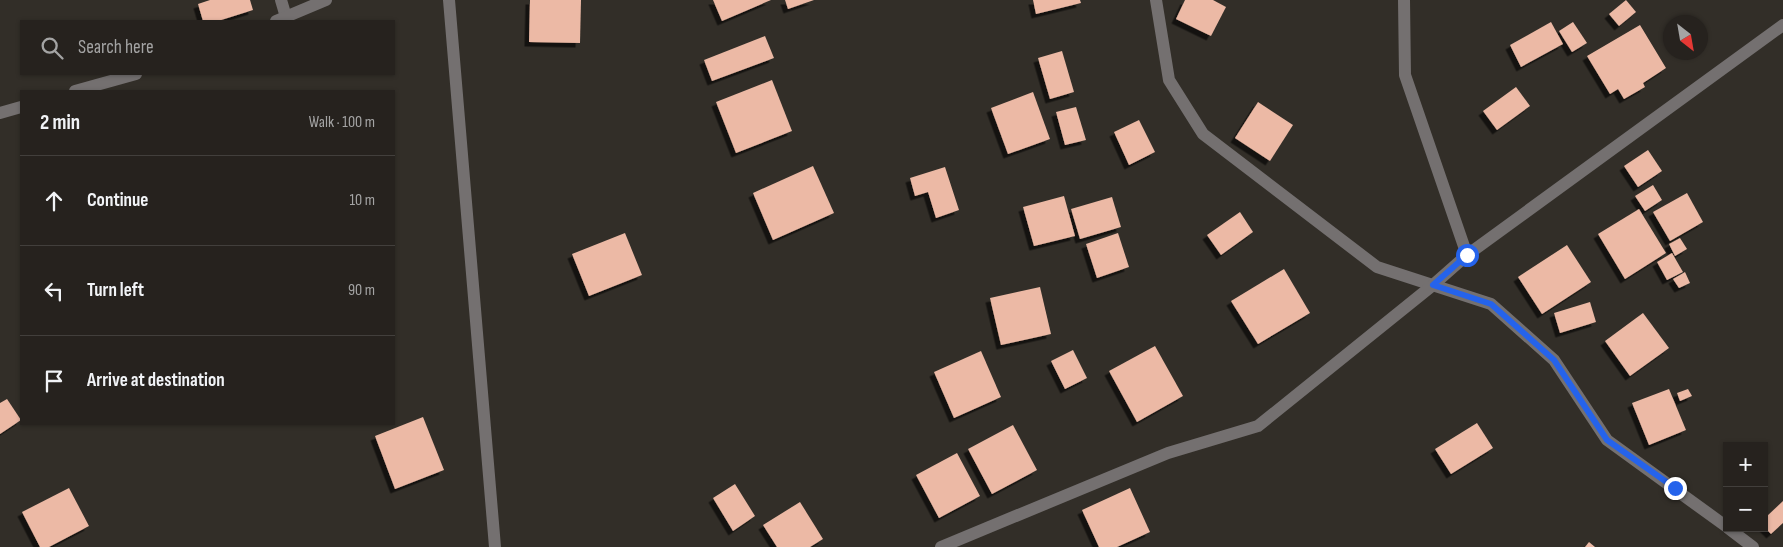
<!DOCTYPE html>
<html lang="en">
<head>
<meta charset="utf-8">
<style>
	:root { --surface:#26221e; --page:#2e2a27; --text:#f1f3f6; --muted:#a4a4a4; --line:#423f3c }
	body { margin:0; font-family:"Sofia Sans Condensed",sans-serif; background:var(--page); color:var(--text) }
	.controls { position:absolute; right:15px; bottom:15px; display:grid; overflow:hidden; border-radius:0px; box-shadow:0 1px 4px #0004 }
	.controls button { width:45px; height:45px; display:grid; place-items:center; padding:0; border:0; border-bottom:1px solid var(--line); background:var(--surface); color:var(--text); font:25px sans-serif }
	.compass { position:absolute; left:1663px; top:15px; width:45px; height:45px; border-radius:50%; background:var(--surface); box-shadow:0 1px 4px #0004; rotate:149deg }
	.stop { position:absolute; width:15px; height:15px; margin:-11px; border:4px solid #2563eb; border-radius:50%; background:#fff }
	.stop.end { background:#2563eb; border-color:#fff; box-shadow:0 1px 5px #0008 }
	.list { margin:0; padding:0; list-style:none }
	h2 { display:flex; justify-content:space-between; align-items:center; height:65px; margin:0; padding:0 20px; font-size:21px }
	h2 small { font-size:16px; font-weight:400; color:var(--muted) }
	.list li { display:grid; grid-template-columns:32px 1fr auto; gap:15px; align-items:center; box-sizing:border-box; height:90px; padding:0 20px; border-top:1px solid var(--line) }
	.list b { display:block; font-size:19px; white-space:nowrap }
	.list em { font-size:16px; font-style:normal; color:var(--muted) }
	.icon { flex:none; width:28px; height:28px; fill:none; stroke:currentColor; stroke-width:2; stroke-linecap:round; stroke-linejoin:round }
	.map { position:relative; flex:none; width:1783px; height:547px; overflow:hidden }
	.search { position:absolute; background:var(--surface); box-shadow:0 1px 4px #0004; left:20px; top:20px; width:375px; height:55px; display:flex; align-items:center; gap:12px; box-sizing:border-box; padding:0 18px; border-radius:0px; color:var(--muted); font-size:19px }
	.panel { position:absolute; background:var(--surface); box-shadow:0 1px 4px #0004; left:20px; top:90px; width:375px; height:335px; border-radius:0px }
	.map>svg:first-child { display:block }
</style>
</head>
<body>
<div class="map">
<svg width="1783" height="547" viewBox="0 0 1783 547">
	<defs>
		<filter id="shadow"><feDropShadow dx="-4.5" dy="4.5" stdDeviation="0" flood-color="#0009"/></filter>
	</defs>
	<rect width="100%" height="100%" fill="#322e28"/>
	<!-- building -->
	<g fill="#ecb9a5" filter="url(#shadow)">
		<path d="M210 0H250L253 10 218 21H203L198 4Z"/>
		<path d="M530 0H581L580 43 529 42Z"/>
		<path d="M713 0H771L722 21Z"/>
		<path d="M785 0H814L788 9Z"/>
		<path d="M1033 0H1080L1081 3 1036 14Z"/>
		<path d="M1185 0H1213L1226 7 1211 36 1176 19Z"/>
		<path d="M1626 0 1636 12 1619 26 1609 14Z"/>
		<path d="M1551 22 1563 44 1521 67 1510 45Z"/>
		<path d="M1573 22 1587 43 1572 52 1559 31Z"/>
		<path d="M1640 25 1666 68 1643 83 1645 87 1624 99 1618 89 1610 94 1587 56Z"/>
		<path d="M765 36 774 58 712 81 704 60Z"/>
		<path d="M1062 51 1074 92 1050 99 1038 58Z"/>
		<path d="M772 80 792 131 736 153 716 102Z"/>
		<path d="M1516 87 1530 106 1497 130 1483 111Z"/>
		<path d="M1033 92 1050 139 1008 154 991 108Z"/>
		<path d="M1258 102 1293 125 1270 161 1235 138Z"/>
		<path d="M1076 107 1086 140 1065 145 1056 112Z"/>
		<path d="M1139 120 1155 152 1129 165 1114 132Z"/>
		<path d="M1648 150 1662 171 1638 187 1624 166Z"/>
		<path d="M813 166 834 213 773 240 753 193Z"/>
		<path d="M945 167 959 210 936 218 928 192 915 196 910 178Z"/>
		<path d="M1653 185 1662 200 1645 211 1635 196Z"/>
		<path d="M1687 193 1703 222 1670 241 1653 212Z"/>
		<path d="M1064 196 1075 236 1034 246 1023 207Z"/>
		<path d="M1112 197 1121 227 1080 239 1071 209Z"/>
		<path d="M1639 209 1666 253 1625 279 1598 234Z"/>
		<path d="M1240 212 1253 232 1221 255 1207 235Z"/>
		<path d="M625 233 642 275 589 296 572 254Z"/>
		<path d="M1118 233 1129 267 1097 278 1086 244Z"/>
		<path d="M1680 238 1687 249 1675 256 1669 244Z"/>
		<path d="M1567 245 1591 282 1542 314 1518 277Z"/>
		<path d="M1672 253 1683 272 1667 280 1657 262Z"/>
		<path d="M1284 269 1310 313 1258 344 1231 301Z"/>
		<path d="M1685 272 1690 283 1679 288 1673 279Z"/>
		<path d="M1040 287 1051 334 1001 345 990 298Z"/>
		<path d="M1590 302 1596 322 1560 333 1554 313Z"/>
		<path d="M1643 313 1669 348 1630 376 1605 341Z"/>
		<path d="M1155 346 1183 396 1137 422 1109 371Z"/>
		<path d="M1073 350 1087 378 1065 389 1051 361Z"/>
		<path d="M981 351 1001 397 954 418 934 372Z"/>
		<path d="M1669 389 1686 430 1649 445 1632 403Z"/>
		<path d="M1688 389 1692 396 1680 401 1677 393Z"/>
		<path d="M7 399 21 420 0 434V403Z"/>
		<path d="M423 417 444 470 395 489 375 436Z"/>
		<path d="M1477 423 1493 448 1451 474 1435 449Z"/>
		<path d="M1013 425 1037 470 992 494 968 449Z"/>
		<path d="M957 453 980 496 939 518 916 475Z"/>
		<path d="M735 484 755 516 733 531 713 498Z"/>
		<path d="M69 488 89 526 49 547H40L22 512Z"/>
		<path d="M1130 488 1150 532 1117 547H1099L1082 510Z"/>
		<path d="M1783 501V523L1771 534 1764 527V519Z"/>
		<path d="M800 502 823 539 810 547H777L763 525Z"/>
		<path d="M1589 542 1595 547H1585Z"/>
	</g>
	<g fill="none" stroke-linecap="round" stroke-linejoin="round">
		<!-- minor -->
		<g stroke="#747070" stroke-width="12">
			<path d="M281 0 286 17"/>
			<path d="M1156 0 1169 80 1203 134 1377 267 1491 304 1554 360 1607 440 1727 527"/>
			<path d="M1404 0 1405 75 1467 255"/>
			<path d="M276 21 326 0"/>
			<path d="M75 91 136 74"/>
			<path d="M0 113 21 107"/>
			<path d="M1728 528 1753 547"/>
			<path d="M941 547 1168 453 1258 426 1433 285 1467 255 1783 25"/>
		</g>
		<!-- tertiary -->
		<path stroke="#747070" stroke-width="12" d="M449 0 495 547"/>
	</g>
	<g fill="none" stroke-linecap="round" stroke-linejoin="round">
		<!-- route -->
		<path stroke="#2563eb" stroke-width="6" d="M1467 255 1433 285 1491 304 1554 360 1607 440 1675 488"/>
	</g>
</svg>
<div class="controls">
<button>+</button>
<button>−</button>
</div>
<svg class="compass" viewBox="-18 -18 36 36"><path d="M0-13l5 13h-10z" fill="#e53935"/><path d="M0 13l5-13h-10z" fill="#a4a4a4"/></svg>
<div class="stop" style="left:1467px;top:255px"></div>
<div class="stop end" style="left:1675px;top:488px"></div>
<div class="search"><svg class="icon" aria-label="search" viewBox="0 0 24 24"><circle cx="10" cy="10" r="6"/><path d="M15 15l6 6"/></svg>Search here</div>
<section class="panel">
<h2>2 min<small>Walk · 100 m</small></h2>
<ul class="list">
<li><svg class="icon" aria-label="ahead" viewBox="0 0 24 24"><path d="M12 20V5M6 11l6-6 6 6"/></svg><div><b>Continue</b></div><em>10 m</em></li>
<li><svg class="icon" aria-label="left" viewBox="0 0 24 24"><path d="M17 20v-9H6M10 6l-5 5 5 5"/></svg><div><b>Turn left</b></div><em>90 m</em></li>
<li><svg class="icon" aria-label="arrive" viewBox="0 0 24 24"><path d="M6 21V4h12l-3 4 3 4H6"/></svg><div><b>Arrive at destination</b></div></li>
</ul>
</section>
</div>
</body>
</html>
